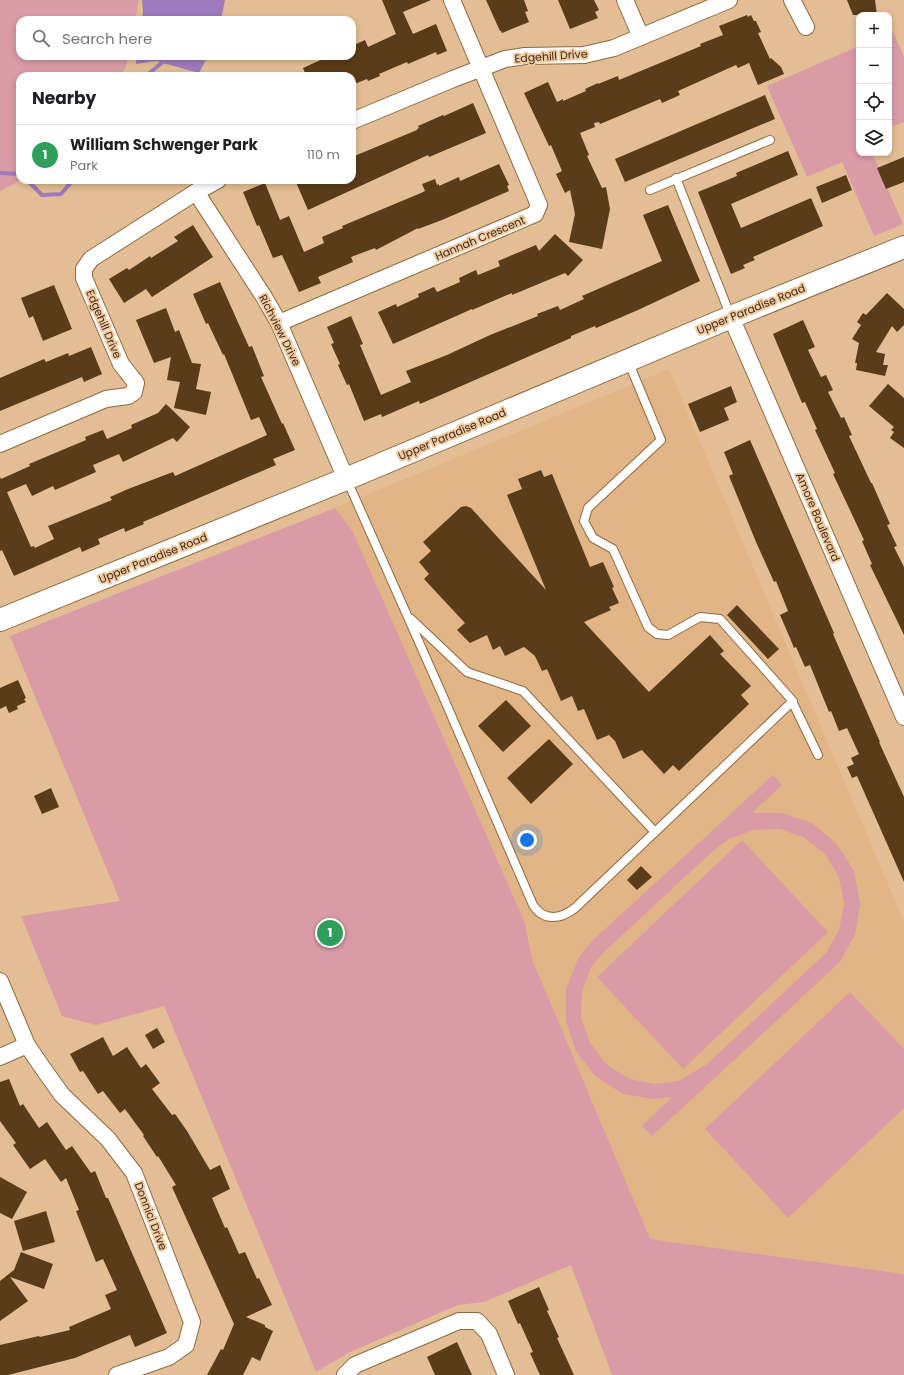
<!DOCTYPE html>
<html lang="en">
<head>
<meta charset="utf-8">
<style>
	:root { --surface:#fff; --page:#f6f6f6; --text:#202124; --muted:#757577; --line:#e0e0e0; --accent:#2b69a0 }
	body { margin:0; font-family:Poppins,sans-serif; background:var(--page); color:var(--text) }
	.controls { position:absolute; right:12px; top:12px; display:grid; overflow:hidden; border-radius:8px; box-shadow:0 2px 6px #0003 }
	.controls button { width:36px; height:36px; display:grid; place-items:center; padding:0; border:0; border-bottom:1px solid var(--line); background:var(--surface); color:var(--text); font:20px sans-serif }
	.you { position:absolute; left:527px; top:840px; width:14px; height:14px; margin:-10px; border:3px solid #fff; border-radius:50%; background:#1a73e8; box-shadow:0 0 0 6px #1a73e833 }
	.badge { display:grid; place-items:center; width:26px; height:26px; border-radius:50%; background:var(--accent); color:#fff; font-size:13px; font-weight:700 }
	.pin { position:absolute; translate:-50% -50%; border:2px solid #fff; box-shadow:0 1px 4px #0006 }
	.list { margin:0; padding:0; list-style:none }
	h2 { display:flex; justify-content:space-between; align-items:center; height:52px; margin:0; padding:0 16px; font-size:17px }
	h2 small { font-size:13px; font-weight:400; color:var(--muted) }
	.list li { display:grid; grid-template-columns:26px 1fr auto; gap:12px; align-items:center; box-sizing:border-box; height:60px; padding:0 16px; border-top:1px solid var(--line) }
	.list b { display:block; font-size:15px; white-space:nowrap }
	.list p { margin:0; font-size:13px; white-space:nowrap; color:var(--muted) }
	.list em { font-size:13px; font-style:normal; color:var(--muted) }
	.icon { flex:none; width:22px; height:22px; fill:none; stroke:currentColor; stroke-width:2; stroke-linecap:round; stroke-linejoin:round }
	.map { position:relative; flex:none; width:904px; height:1375px; overflow:hidden }
	.search { position:absolute; background:var(--surface); box-shadow:0 2px 6px #0003; left:16px; top:16px; width:340px; height:44px; display:flex; align-items:center; gap:10px; box-sizing:border-box; padding:0 14px; border-radius:12px; color:var(--muted); font-size:15px }
	.panel { position:absolute; background:var(--surface); box-shadow:0 2px 6px #0003; left:16px; top:72px; width:340px; height:112px; border-radius:12px }
	.map>svg:first-child { display:block }
</style>
</head>
<body>
<div class="map">
<svg width="904" height="1375" viewBox="0 0 904 1375">
	<rect width="100%" height="100%" fill="#e3bd93"/>
	<!-- built -->
	<path fill="#e1b585" d="M669 369 904 922V1274L650 1239 532 959 530 943 525 923 353 532 335 508Z"/>
	<!-- green -->
	<g fill="#d99ca6" fill-rule="evenodd">
		<path d="M0 0H139L135 20H20V56H128L126 67 120 76H20V180H21L0 191Z"/>
		<path d="M893 32 904 57V122L889 128V33Z"/>
		<path d="M859 46V153H872L903 224 874 236 842 162 807 177 767 86Z"/>
		<path d="M335 508 353 532 525 923 532 959 650 1239 904 1274V1375H612L571 1265 484 1302 458 1305 350 1352 316 1372 164 1006 96 1025 62 1016 21 916 120 901 10 636Z"/>
		<path d="M773 775 782 785 752 813H782L812 823 837 844 854 871 860 904 855 935 839 963 652 1136 642 1126 672 1097 654 1099 623 1094 595 1076 576 1051 566 1021V989L579 957 592 941ZM780 829 805 838 825 854 839 877 844 904 839 930 826 953 707 1064 679 1081 655 1084 629 1079 606 1064 590 1043 581 1018 582 992 591 967 604 952 713 851 729 839 753 830Z"/>
		<path d="M742 840 828 932 683 1069 597 977Z"/>
		<path d="M850 992 904 1049V1108L788 1218 705 1129Z"/>
	</g>
	<!-- water -->
	<g fill="#9f7abe">
		<path d="M142 0H225L221 20H142L143 11Z"/>
		<path d="M137 56H208L199 73 156 61 136 64Z"/>
	</g>
	<g fill="none" stroke-linecap="round" stroke-linejoin="round">
		<!-- stream -->
		<g stroke="#9f7abe" stroke-width="4">
			<path d="M146 76 170 56"/>
			<path d="M0 173 20 174"/>
			<path d="M27 180 42 195 61 194 73 180"/>
		</g>
	</g>
	<!-- building -->
	<g fill="#593c19">
		<path d="M382 0H431L403 12 413 34 436 24 447 51 437 55 436 52 408 64 407 62 379 74 380 76 368 81 367 79 352 85V76H306L303 68 325 58 324 56H352V46L365 40 368 47 396 34Z"/>
		<path d="M486 0H524L528 11 525 12 529 22 502 33 501 31H500Z"/>
		<path d="M558 0H594L599 10 595 12 598 18 570 29Z"/>
		<path d="M847 0H875L877 15H853Z"/>
		<path d="M747 15 748 17 751 15 754 21H756L761 32 758 33 770 59 771 58 781 67 784 74 758 85 749 63 738 68 736 65 678 91 680 95 662 103 660 99 600 124 599 122 594 123 595 127 580 133 589 155 587 156 602 188 606 187 610 209 602 249 569 242 575 214 570 190 565 193 556 174 562 171 551 145 549 146 524 93 548 82 557 102 563 99V101L586 91 585 89 598 83V84L618 76 619 80 701 46 700 44 723 35 719 26Z"/>
		<path d="M765 95 775 119 625 182 615 159Z"/>
		<path d="M473 103 486 133 429 157 428 155 308 210 295 180H352V157L417 130V129L419 128 418 126 443 115 444 116Z"/>
		<path d="M788 151 798 175 731 204 741 228 811 198 823 226 753 257 755 260 743 265 745 268 731 274 698 192 737 176 736 173Z"/>
		<path d="M904 157V182L886 189 877 168Z"/>
		<path d="M499 164 509 185 507 186 509 191 442 220 418 229V228L376 250 375 248 351 257 353 262 318 277 321 283 299 292 282 255 273 258 259 225 257 226 243 192 265 183 280 220 289 216 304 252 324 243 322 237 343 228 342 226 421 193 425 191 422 184 435 179 437 185 439 184V186L459 177 460 181Z"/>
		<path d="M846 175 852 190 822 203 816 187Z"/>
		<path d="M668 205 700 281 638 310 596 328 595 326 571 336V338L548 348 420 404 419 401 382 417 381 414 364 421 349 384 347 385 338 365 340 364 331 344 334 343 327 327 351 316 363 344 360 345 381 395 411 382 406 371 447 355 490 335 538 316 537 314 558 306 560 310 584 299 582 296 662 261 643 215Z"/>
		<path d="M193 225 213 257 152 297 146 289 124 303 109 279 127 268 129 270 150 256 151 258 178 241 174 237Z"/>
		<path d="M555 234 583 260 568 276 565 273 512 295V293L472 310V309L393 344 378 312 396 304 397 307 419 297 418 294 434 287 437 292 460 282 459 278 476 270 478 275 500 266 498 261 536 245 539 251Z"/>
		<path d="M220 282 249 347 252 346 264 376 261 377 282 424 283 423 295 450 273 459 276 465 143 522 144 524 125 532 124 528 98 539 100 544 82 552 80 547 14 576 2 550 0 551V477L1 479 30 466 29 464 86 440 85 437 103 430 107 439 132 428 131 425 158 413 166 404 190 427 177 442 173 438 123 462 119 454 93 465 96 472 55 490 53 486 32 496 26 484 7 492 31 547 34 546 35 548 54 539 48 526 112 500 110 497 128 489 173 472 175 476 267 435 259 417 251 420 224 354 223 355 208 323 206 324 193 294Z"/>
		<path d="M54 285 72 329 43 341 33 316 29 318 21 298Z"/>
		<path d="M887 293 904 309V325L897 332 892 326 876 352 885 354 883 365H888L885 376 856 370 857 363H855L859 343 852 339 861 325 857 322 863 313 866 315Z"/>
		<path d="M166 308 175 332 179 330 192 363 201 364 196 389 211 392 206 415 174 408 180 382 167 380 171 357 154 363 136 320Z"/>
		<path d="M803 320 815 347 808 350 821 377 826 375 833 390 828 392 841 418 844 417 852 435 849 436 871 483H872L890 524 887 525 897 546 894 547 904 567V635L870 565 872 564 862 541 864 540 833 474 835 473 815 430 817 429 805 402 802 403 773 334Z"/>
		<path d="M91 347 102 374 84 382 82 377 0 411V378L44 359 46 362 68 353 69 356Z"/>
		<path d="M888 384 904 398V448L890 438 894 432 891 430 894 427 869 406Z"/>
		<path d="M731 386 737 402 724 408 729 420 700 432 688 404Z"/>
		<path d="M750 440 834 633 833 634 880 742H879L904 797V882L857 776 852 778 847 767 854 764 851 758 859 754 847 728 839 731 831 711 829 712 810 665 805 667 796 647 794 648 790 638 780 615 788 611 776 581 774 582 756 542 729 476 733 474 724 452Z"/>
		<path d="M541 470 544 477 552 474 590 567 603 562 614 587 612 588 619 603 609 607 611 610 584 622 649 692 710 635 724 651 720 654 751 686 741 695 749 704 679 771 673 765 664 774 642 750 623 759 615 741 609 735 597 740 584 709 578 711 572 696 561 701 547 669 542 671 535 656 524 647 505 656 500 646 493 650 487 635 470 643 457 630 465 623 424 579 429 574 419 562 431 551 423 542 461 507 466 506 471 508 546 590 507 495 522 489 518 479Z"/>
		<path d="M737 605 779 649 768 659 727 615Z"/>
		<path d="M18 680 26 698 24 699 26 702 17 706 18 709 9 713 6 706 0 709V688Z"/>
		<path d="M506 700 531 726 503 752 478 726Z"/>
		<path d="M549 739 573 764 531 804 507 778Z"/>
		<path d="M51 788 59 807 42 814 34 796Z"/>
		<path d="M641 866 652 877 637 890 627 880Z"/>
		<path d="M157 1028 165 1042 153 1049 145 1035Z"/>
		<path d="M103 1037 113 1056 127 1047 141 1068 146 1064 160 1083 152 1089 172 1115 175 1114 187 1131 210 1170 220 1165 230 1189 212 1198 225 1228 227 1227 239 1254 245 1252 257 1279 259 1278 272 1305 246 1317 265 1325V1327L273 1331 260 1361 252 1357 243 1375H207L221 1349 223 1350 234 1324 172 1187 176 1185 158 1156 157 1157 143 1136 144 1135 125 1109 120 1113 103 1091 98 1094 83 1071 80 1072 70 1054Z"/>
		<path d="M9 1079 20 1106 23 1104 39 1128 47 1122 66 1150 72 1146 91 1173 95 1171 106 1198H108L167 1333 135 1347 130 1335 75 1358 8 1375H0V1345L39 1336 40 1337 70 1330 69 1327 111 1309 105 1295 117 1290 103 1259 96 1262 76 1211 79 1210 66 1178 61 1182 45 1159 30 1169 13 1145 16 1143 0 1121V1082Z"/>
		<path d="M0 1177 27 1192 12 1219 0 1213Z"/>
		<path d="M46 1211 55 1242 23 1251 14 1221Z"/>
		<path d="M21 1252 53 1264 44 1289 10 1277 28 1301 0 1321V1281L14 1270Z"/>
		<path d="M539 1287 549 1310 547 1311 559 1337 557 1338 574 1375H540L530 1353 533 1352 520 1323 518 1324 508 1301Z"/>
		<path d="M457 1342 472 1375H435L427 1357Z"/>
	</g>
	<g fill="none" stroke-linecap="round" stroke-linejoin="round">
		<!-- lane casing -->
		<g stroke="#8d6a43" stroke-width="10">
			<g id="lane">
				<path d="M676 178 731 317"/>
				<path d="M650 190 770 140"/>
				<path d="M628 361 661 440 588 508 584 521 593 538 613 549 648 627 657 634 668 635 700 617 720 619 791 699 818 755"/>
				<path d="M347 480 442 694 533 905C544 922 561 919 575 908L793 701"/>
				<path d="M411 619 467 672 523 691 655 832"/>
			</g>
		</g>
		<!-- street casing -->
		<g stroke="#8d6a43" stroke-width="18">
			<g id="street">
				<path d="M625 0 641 37"/>
				<path d="M792 0 806 27"/>
				<path d="M352 121 453 79 505 59 525 56 584 55 614 48 729 0"/>
				<path d="M196 192 264 297 279 323 346 479"/>
				<path d="M731 317 904 717"/>
				<path d="M279 323 535 214 539 205 452 0"/>
				<path d="M0 444 106 399 128 396 134 392 136 383 121 364 84 278V269L91 259 196 192 218 180"/>
				<path d="M0 981 27 1045 42 1067 62 1095 108 1139 134 1173 192 1322 186 1345 169 1357 117 1375"/>
				<path d="M0 1057 27 1045"/>
				<path d="M345 1375 355 1365 459 1321H477L489 1334 506 1375"/>
			</g>
		</g>
		<!-- secondary casing -->
		<g stroke="#8d6a43" stroke-width="24">
			<path id="secondary" d="M0 620 346 479 731 317 904 247"/>
		</g>
		<!-- lane -->
		<use href="#lane" stroke="#fff" stroke-width="8"/>
		<!-- street -->
		<use href="#street" stroke="#fff" stroke-width="16"/>
		<!-- secondary -->
		<use href="#secondary" stroke="#fff" stroke-width="22"/>
	</g>
	<g text-anchor="middle" dominant-baseline="central" stroke-width="4" stroke-linejoin="round" paint-order="stroke">
		<!-- street labels -->
		<g font-size="11" fill="#3b2c1b" stroke="#f1c99f">
			<text transform="translate(551 56) rotate(-4)">Edgehill Drive</text>
			<text transform="translate(480 238) rotate(-23)">Hannah Crescent</text>
			<text transform="translate(751 309) rotate(-22)">Upper Paradise Road</text>
			<text transform="translate(104 324) rotate(67)">Edgehill Drive</text>
			<text transform="translate(280 330) rotate(63)">Richview Drive</text>
			<text transform="translate(452 434) rotate(-23)">Upper Paradise Road</text>
			<text transform="translate(818 517) rotate(67)">Amore Boulevard</text>
			<text transform="translate(153 558) rotate(-22)">Upper Paradise Road</text>
			<text transform="translate(151 1216) rotate(69)">Donnici Drive</text>
		</g>
	</g>
</svg>
<div class="controls">
<button>+</button>
<button>−</button>
<button><svg class="icon" aria-label="locate" viewBox="0 0 24 24"><circle cx="12" cy="12" r="6"/><path d="M12 2v4M12 18v4M2 12h4M18 12h4"/></svg></button>
<button><svg class="icon" aria-label="layers" viewBox="0 0 24 24"><path d="M12 4l9 5-9 5-9-5zM3 14l9 5 9-5"/></svg></button>
</div>
<div class="you"></div>
<div class="pin badge" style="left:330px;top:933px;background:#2e9e5b">1</div>
<div class="search"><svg class="icon" aria-label="search" viewBox="0 0 24 24"><circle cx="10" cy="10" r="6"/><path d="M15 15l6 6"/></svg>Search here</div>
<section class="panel">
<h2>Nearby<small></small></h2>
<ul class="list">
<li><span class="badge" style="background:#2e9e5b">1</span><div><b>William Schwenger Park</b><p>Park</p></div><em>110 m</em></li>
</ul>
</section>
</div>
</body>
</html>
